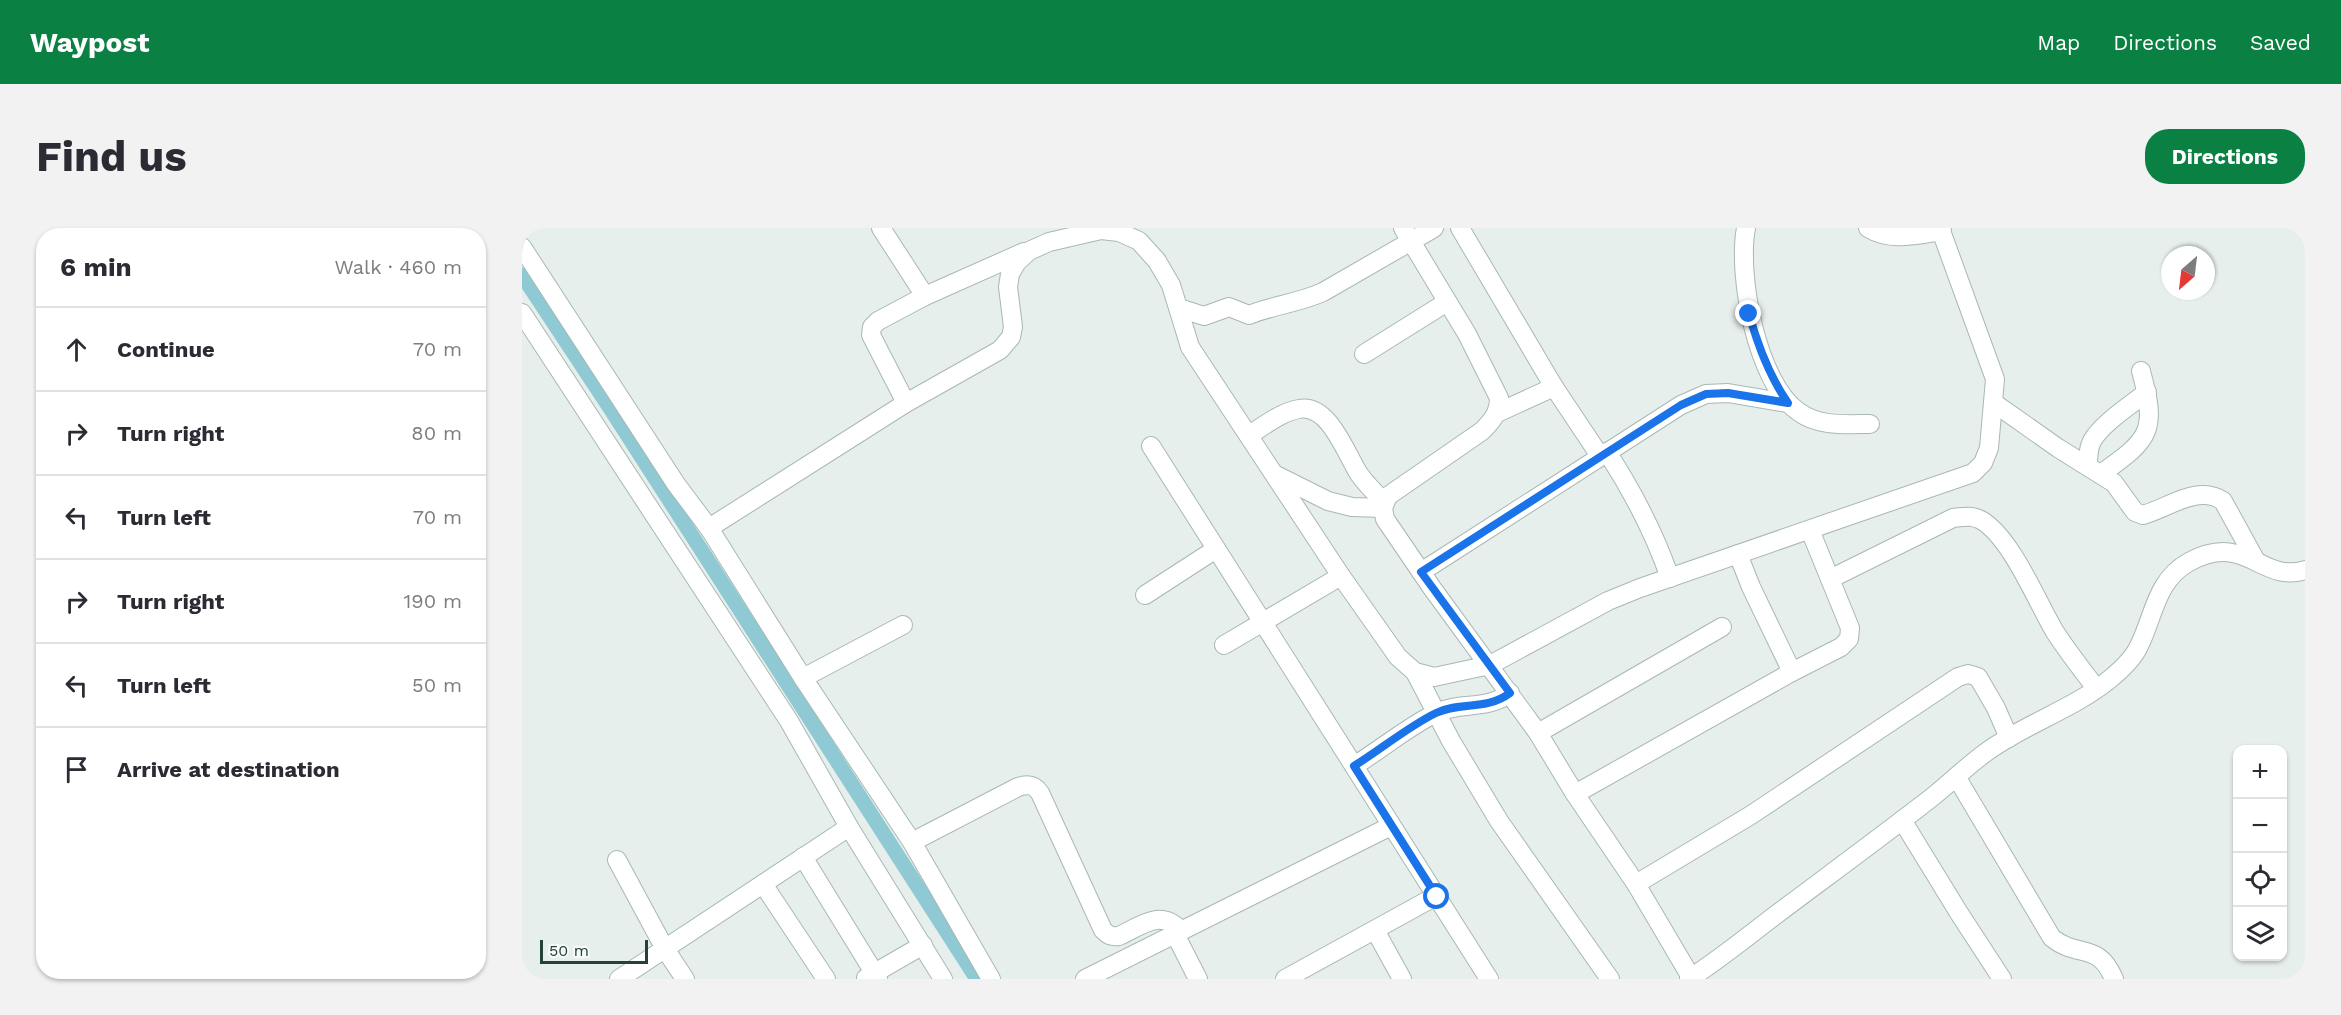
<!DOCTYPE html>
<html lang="en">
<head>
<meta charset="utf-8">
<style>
	:root { --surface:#fff; --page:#f2f2f3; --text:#2b2b33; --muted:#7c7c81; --line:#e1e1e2; --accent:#0b8043 }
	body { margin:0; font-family:"Work Sans",sans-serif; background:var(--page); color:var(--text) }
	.controls { position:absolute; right:18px; bottom:18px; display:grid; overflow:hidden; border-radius:12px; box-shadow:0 2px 4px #0004 }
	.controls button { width:54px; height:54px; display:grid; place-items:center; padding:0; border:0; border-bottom:2px solid var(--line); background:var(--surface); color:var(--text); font:30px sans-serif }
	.compass { position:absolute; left:1639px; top:18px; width:54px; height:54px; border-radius:50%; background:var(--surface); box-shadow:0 2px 4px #0004; rotate:208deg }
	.scale { position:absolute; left:18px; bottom:15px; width:108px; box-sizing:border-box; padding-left:6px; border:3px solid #24423a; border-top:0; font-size:16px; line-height:21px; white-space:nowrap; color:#24423a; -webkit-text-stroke:4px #f7fbf9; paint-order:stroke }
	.stop { position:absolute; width:18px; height:18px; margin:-14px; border:4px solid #1a73e8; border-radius:50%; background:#fff }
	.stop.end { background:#1a73e8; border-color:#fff; box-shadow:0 2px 6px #0008 }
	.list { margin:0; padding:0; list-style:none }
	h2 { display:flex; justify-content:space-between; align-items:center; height:78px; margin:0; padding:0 24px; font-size:26px }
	h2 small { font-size:20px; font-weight:400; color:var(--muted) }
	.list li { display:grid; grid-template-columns:39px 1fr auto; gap:18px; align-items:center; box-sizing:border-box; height:84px; padding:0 24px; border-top:2px solid var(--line) }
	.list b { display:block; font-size:22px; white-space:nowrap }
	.list em { font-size:20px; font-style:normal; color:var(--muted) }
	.icon { flex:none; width:33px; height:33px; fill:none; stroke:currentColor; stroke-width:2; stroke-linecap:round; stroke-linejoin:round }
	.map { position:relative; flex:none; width:1783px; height:751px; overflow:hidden; border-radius:24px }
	header { display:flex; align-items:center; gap:36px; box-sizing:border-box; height:84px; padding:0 30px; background:var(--accent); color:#fff }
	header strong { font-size:28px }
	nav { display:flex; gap:33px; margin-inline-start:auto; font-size:21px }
	.intro { display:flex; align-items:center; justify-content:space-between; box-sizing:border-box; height:144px; padding:0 36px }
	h1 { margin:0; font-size:42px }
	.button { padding:15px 27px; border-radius:24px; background:var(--accent); color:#fff; font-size:21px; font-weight:700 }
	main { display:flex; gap:36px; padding:0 36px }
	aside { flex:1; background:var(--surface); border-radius:24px; box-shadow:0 2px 4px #0004 }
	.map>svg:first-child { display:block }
</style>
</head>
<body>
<header>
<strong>Waypost</strong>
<nav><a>Map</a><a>Directions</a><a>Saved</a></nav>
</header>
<div class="intro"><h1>Find us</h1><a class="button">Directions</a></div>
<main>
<aside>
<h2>6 min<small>Walk · 460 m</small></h2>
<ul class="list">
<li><svg class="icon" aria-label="ahead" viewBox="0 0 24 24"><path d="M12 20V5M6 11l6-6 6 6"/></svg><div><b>Continue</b></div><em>70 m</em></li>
<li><svg class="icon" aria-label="right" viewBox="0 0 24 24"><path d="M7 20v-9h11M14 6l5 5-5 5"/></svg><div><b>Turn right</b></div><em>80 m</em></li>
<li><svg class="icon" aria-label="left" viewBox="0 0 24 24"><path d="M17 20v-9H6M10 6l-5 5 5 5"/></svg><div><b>Turn left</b></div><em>70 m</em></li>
<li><svg class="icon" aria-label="right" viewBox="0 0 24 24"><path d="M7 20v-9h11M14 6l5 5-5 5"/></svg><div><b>Turn right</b></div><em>190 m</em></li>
<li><svg class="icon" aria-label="left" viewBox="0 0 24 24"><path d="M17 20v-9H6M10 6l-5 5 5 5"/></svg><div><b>Turn left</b></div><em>50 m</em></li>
<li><svg class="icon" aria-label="arrive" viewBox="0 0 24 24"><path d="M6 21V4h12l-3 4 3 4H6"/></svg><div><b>Arrive at destination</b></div></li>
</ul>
</aside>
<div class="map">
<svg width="1783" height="751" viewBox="0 0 1783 751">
	<rect width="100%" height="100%" fill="#e6efeb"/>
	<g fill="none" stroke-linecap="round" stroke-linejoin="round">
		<!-- canal -->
		<path stroke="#8ec9d4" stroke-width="15" d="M0 47 88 180 455 751"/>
		<!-- minor casing -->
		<g stroke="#a8b8b2" stroke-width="20">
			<g id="minor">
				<path d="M359 0 403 68"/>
				<path d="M881 0 945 106 977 170C977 185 970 193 960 203L866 268 861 280 863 291 910 360 1016 505 1053 566 1114 656 1170 751"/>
				<path d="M938 0 1032 159 1078 228"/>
				<path d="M1224 0C1215 47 1235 156 1277 184 1297 199 1325 196 1348 196"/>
				<path d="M1346 0C1369 14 1394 7 1420 3"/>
				<path d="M0 19 154 256 187 300 281 450 390 614 469 751"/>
				<path d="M657 80 682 88 707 79 727 87C751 77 777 75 801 64L912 0"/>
				<path d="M0 85 267 493 327 599 421 751"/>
				<path d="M842 126 925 74"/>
				<path d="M384 175 349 107 350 99 356 93 403 68 502 24"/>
				<path d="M1472 175 1536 220 1592 255 1613 284 1621 287C1646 280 1676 256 1701 273L1734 333"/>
				<path d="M975 185 1032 159"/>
				<path d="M727 207C742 198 759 184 777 181 807 175 824 226 837 246 844 256 853 265 862 274"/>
				<path d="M629 218 967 751"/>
				<path d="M1085 224C1111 264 1132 304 1148 350"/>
				<path d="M1566 237C1566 229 1566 221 1570 213 1580 195 1609 177 1625 164"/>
				<path d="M1580 245C1629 211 1635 202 1619 143"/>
				<path d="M752 246 806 273 830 279 861 280"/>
				<path d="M187 300 384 175 478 122 489 109 491 99 486 59 488 46 495 34 507 23 527 14 579 2 597 4 617 13 635 33 649 57 668 119 819 348 876 429 893 444 912 449 968 437 1086 373 1118 360 1451 245 1461 235 1467 220 1473 151 1418 0"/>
				<path d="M1216 326 1229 359 1270 444"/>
				<path d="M899 344 1159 177 1184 166 1206 165 1265 175"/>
				<path d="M1308 351 1431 290C1441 289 1450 287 1459 292 1489 309 1515 374 1533 404 1546 424 1560 442 1574 460"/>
				<path d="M623 367 694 321"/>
				<path d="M702 417 819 348"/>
				<path d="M893 444 929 513 977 593 1088 751"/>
				<path d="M281 450 381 397"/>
				<path d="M1016 505 1200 399"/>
				<path d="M832 538C858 522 887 498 914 485 939 473 964 483 988 465"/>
				<path d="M1435 550 1530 710C1557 731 1576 713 1592 751"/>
				<path d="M1053 566 1270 444 1319 419 1327 411 1328 400 1288 302"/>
				<path d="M1380 592 1437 685 1480 751"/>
				<path d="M390 614 496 559C505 556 512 556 518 565L581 702C586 707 589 709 597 708 619 698 639 680 659 703"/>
				<path d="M281 629 356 751"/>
				<path d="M95 632 143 721 163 751"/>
				<path d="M241 656 304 751"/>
				<path d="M1114 656 1229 587 1436 449 1446 446 1456 449 1474 480 1487 510"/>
				<path d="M853 702 880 751"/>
				<path d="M653 706 676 751"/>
				<path d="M344 750 401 717"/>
				<path d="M97 751 327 599"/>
				<path d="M563 751 869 598"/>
				<path d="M763 751 914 668"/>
				<path d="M1167 751C1198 731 1226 708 1255 686 1303 650 1352 614 1400 577 1422 561 1441 541 1463 525 1502 496 1550 482 1588 451 1599 442 1611 431 1617 418 1632 388 1634 352 1667 334 1724 303 1739 356 1783 342"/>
			</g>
		</g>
		<!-- minor -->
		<use href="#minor" stroke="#fff" stroke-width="18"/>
	</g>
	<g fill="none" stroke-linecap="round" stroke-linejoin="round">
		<!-- route -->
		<path stroke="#1a73e8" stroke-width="8" d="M915 669 832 538C858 522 887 498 914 485 939 473 964 483 988 465L899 344 1159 177 1184 166 1206 165 1266 175C1247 148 1236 118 1227 86"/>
	</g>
</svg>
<div class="controls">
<button>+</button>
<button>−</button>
<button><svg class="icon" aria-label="locate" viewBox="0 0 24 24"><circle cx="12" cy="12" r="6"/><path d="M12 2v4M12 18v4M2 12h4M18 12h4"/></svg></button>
<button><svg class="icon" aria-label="layers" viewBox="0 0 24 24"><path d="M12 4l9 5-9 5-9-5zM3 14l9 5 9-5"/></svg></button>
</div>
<svg class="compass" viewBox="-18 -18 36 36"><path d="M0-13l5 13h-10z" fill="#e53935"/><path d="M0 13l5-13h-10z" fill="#7c7c81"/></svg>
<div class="scale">50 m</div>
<div class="stop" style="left:915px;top:669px"></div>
<div class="stop end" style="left:1227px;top:86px"></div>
</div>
</main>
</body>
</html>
